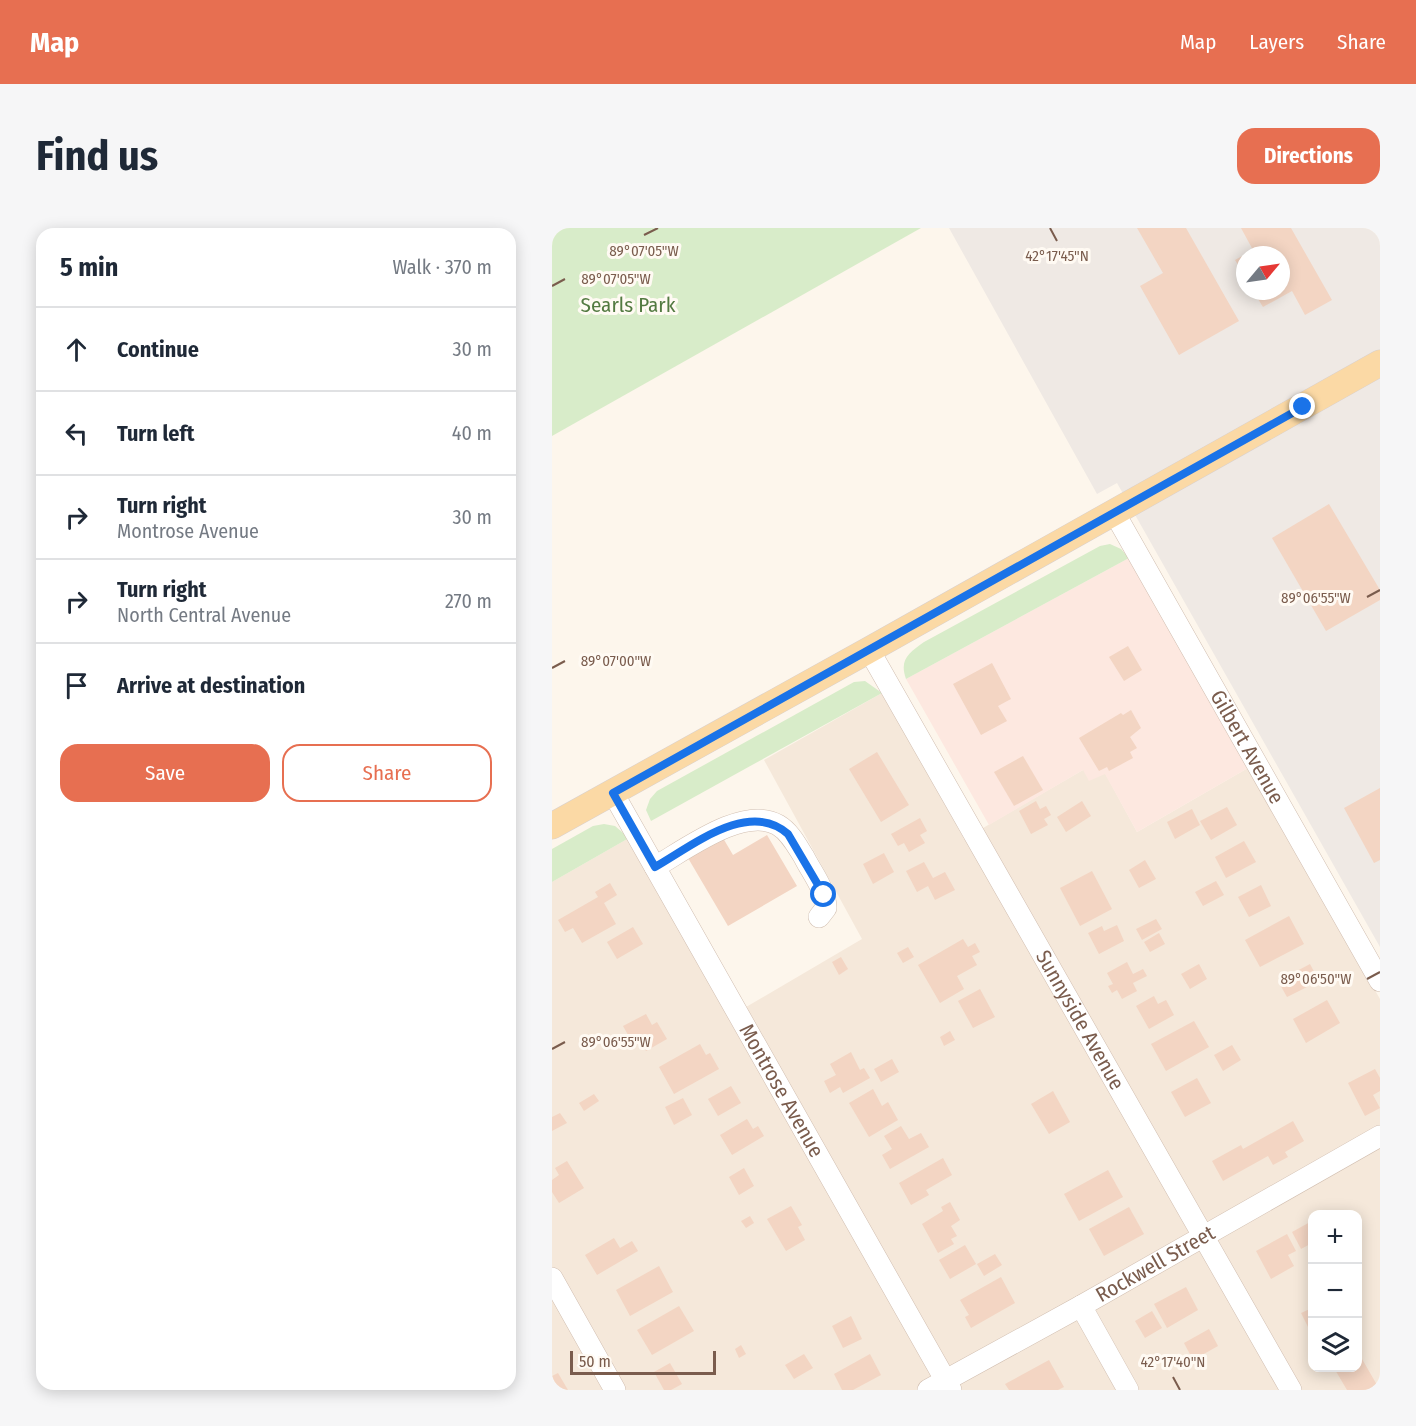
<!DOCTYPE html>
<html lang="en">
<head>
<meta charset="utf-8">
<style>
	:root { --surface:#fff; --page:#f6f6f7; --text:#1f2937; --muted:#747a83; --line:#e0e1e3; --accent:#e76f51 }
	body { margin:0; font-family:"Fira Sans Condensed",sans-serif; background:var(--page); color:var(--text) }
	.controls { position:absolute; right:18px; bottom:18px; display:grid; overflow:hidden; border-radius:12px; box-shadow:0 3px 15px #0003 }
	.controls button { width:54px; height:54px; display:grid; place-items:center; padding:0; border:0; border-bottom:2px solid var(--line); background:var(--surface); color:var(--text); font:30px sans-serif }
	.compass { position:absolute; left:684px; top:18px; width:54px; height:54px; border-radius:50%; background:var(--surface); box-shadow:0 3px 15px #0003; rotate:61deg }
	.scale { position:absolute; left:18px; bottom:15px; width:146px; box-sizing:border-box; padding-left:6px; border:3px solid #7a5c4d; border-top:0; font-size:16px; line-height:21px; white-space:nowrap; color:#7a5c4d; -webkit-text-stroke:4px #fffaf3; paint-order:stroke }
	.stop { position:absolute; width:18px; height:18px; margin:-14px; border:4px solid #1a73e8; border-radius:50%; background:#fff }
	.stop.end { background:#1a73e8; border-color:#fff; box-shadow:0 2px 6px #0008 }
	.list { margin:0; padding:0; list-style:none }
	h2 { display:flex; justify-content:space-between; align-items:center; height:78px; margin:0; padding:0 24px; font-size:26px }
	h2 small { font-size:20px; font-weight:400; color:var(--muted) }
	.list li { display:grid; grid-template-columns:39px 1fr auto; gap:18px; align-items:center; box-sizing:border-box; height:84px; padding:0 24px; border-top:2px solid var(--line) }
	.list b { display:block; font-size:22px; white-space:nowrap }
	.list p { margin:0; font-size:20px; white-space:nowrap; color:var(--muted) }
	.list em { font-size:20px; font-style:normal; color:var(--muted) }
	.actions { display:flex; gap:12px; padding:18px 24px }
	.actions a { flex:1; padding:14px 0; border:2px solid var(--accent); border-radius:18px; text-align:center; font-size:21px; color:var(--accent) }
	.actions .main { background:var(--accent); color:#fff }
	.icon { flex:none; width:33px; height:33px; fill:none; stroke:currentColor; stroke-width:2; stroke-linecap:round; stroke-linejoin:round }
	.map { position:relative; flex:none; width:828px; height:1162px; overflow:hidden; border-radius:18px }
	header { display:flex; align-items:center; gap:36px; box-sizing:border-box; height:84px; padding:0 30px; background:var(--accent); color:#fff }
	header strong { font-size:28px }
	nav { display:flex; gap:33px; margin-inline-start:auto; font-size:21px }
	.intro { display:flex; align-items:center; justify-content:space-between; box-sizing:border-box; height:144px; padding:0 36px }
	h1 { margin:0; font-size:42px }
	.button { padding:15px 27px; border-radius:18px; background:var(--accent); color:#fff; font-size:21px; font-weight:700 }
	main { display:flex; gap:36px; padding:0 36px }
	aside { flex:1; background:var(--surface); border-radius:18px; box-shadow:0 3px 15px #0003 }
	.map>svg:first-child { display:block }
</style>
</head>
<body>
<header>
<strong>Map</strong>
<nav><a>Map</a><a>Layers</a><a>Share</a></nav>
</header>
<div class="intro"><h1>Find us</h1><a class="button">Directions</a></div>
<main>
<aside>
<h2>5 min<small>Walk · 370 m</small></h2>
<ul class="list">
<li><svg class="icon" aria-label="ahead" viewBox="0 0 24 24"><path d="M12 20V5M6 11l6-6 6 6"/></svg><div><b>Continue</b></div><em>30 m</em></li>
<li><svg class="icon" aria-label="left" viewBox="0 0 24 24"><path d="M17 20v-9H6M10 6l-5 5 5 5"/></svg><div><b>Turn left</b></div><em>40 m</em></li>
<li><svg class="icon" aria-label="right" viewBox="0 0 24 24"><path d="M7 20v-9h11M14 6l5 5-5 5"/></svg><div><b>Turn right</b><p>Montrose Avenue</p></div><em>30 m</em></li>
<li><svg class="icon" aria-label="right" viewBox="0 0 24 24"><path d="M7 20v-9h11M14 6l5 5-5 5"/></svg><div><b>Turn right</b><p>North Central Avenue</p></div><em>270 m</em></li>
<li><svg class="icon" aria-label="arrive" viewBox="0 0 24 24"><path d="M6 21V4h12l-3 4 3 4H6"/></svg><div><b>Arrive at destination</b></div></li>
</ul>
<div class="actions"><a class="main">Save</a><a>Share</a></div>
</aside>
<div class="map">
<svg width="828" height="1162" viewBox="0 0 828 1162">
	<rect width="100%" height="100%" fill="#fdf6ec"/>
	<!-- residential -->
	<path fill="#f5e8da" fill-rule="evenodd" d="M330 465 412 611 531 542 553 545 585 604 696 540 828 771V1162H0V654L77 610 177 789 310 711 212 532ZM760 986H806V1140H760Z"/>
	<!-- commercial -->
	<path fill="#fde8e0" d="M577 330 696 540 585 604 553 546 537 553 531 542 437 597 354 451Z"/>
	<!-- industrial -->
	<path fill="#efe9e4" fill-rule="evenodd" d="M397 0H828V719L565 255 545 266ZM693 27H729V63H693Z"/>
	<!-- green -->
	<g fill="#d8ecc9">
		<path d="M0 0H369L0 208Z"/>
		<path d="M558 316 569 321 577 330 354 451C347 431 357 425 372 414L548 318Z"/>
		<path d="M313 453 330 465 99 593 94 582 98 571 105 563 302 454Z"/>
		<path d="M52 596 63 598 77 610 0 654V621L41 598Z"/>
	</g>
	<!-- building -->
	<g fill="#f3d5c3">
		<path d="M585 0H634L687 93 627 127 588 58 611 45Z"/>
		<path d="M689 0H739L780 72 753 87 740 63 711 79 701 63H729V27H693V48L683 32 701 22Z"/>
		<path d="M777 276 828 362V372L774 403 720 310Z"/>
		<path d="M576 418 590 442 572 453 557 429Z"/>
		<path d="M440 435 459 471 446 478 455 493 429 507 401 456Z"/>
		<path d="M579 482 589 500 578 509 585 520 578 524 581 530 557 543 555 539 547 543 527 510 569 485 571 487Z"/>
		<path d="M325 524 357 577 329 594 297 541Z"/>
		<path d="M471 528 491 562 462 578 442 544Z"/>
		<path d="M828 560V632L822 635 792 580Z"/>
		<path d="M484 573 488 581 494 578 499 587 492 591 496 597 479 606 467 583Z"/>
		<path d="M530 573 539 588 514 604 505 589Z"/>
		<path d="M675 579 685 597 659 612 648 593Z"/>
		<path d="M640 581 648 597 623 611 615 594Z"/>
		<path d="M368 590 375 603 368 607 373 615 357 624 352 615 346 618 339 606Z"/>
		<path d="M161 593 181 627 215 607 245 658 176 698 126 613Z"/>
		<path d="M692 613 704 634 674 650 663 629Z"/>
		<path d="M332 625 342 644 321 656 311 636Z"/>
		<path d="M593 632 604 651 587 660 577 642Z"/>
		<path d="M372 634 381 650 393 644 403 662 383 672 376 658 365 664 354 643Z"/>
		<path d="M540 643 560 681 528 698 508 660Z"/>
		<path d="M664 653 672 667 651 678 643 664Z"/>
		<path d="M58 655 65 667 52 675 64 696 30 715 21 700 13 704 6 692 46 669 43 664Z"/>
		<path d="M709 657 719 678 697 689 686 669Z"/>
		<path d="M737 688 752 716 708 739 693 712Z"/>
		<path d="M604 691 610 701 590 712 584 701Z"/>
		<path d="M565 697 572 713 547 726 536 705 550 698 552 703Z"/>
		<path d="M81 699 91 716 65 731 55 714Z"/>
		<path d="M607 705 613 716 598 724 592 714Z"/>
		<path d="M411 711 416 719 423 715 428 724 420 728 425 737 405 748 412 761 388 775 366 737Z"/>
		<path d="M356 719 362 729 351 735 345 725Z"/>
		<path d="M289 729 296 741 287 747 280 734Z"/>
		<path d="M575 734 581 746 591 741 595 748 581 755 585 763 570 771 565 762 560 765 556 758 561 756 555 745Z"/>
		<path d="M647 736 655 751 638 761 629 746Z"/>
		<path d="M758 736 767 753 735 769 726 753Z"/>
		<path d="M428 761 443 789 421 800 406 773Z"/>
		<path d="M602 768 606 776 614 772 622 787 597 801 584 778Z"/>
		<path d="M775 772 788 795 754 815 741 791Z"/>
		<path d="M94 786 100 797 105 794 115 811 94 823 87 811 80 814 71 798Z"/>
		<path d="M642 793 657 819 614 843 599 816Z"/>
		<path d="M398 803 403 812 392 818 388 809Z"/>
		<path d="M148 816 154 827 158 825 167 841 122 866 107 839Z"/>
		<path d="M680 817 689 832 671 843 662 827Z"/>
		<path d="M299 824 308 842 312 840 318 850 291 865 288 859 278 865 272 853 284 847 278 836Z"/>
		<path d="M340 831 347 844 329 854 322 841Z"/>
		<path d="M823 841 828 850V863L821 867 828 880 813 888 796 855Z"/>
		<path d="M645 850 659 875 633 889 619 864Z"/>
		<path d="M179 858 189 875 166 888 156 871Z"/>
		<path d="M321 861 330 878 336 874 346 892 317 909 297 875Z"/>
		<path d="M501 863 518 894 497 906 479 876Z"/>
		<path d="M42 866 47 873 32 883 27 875Z"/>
		<path d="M131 870 140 887 122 897 113 879Z"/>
		<path d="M8 885 15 895 0 903V889Z"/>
		<path d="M195 891 201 901 206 898 212 908 180 927 168 907Z"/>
		<path d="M741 893 752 913 733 924 736 929 721 937 716 928 671 953 660 933 689 917 691 921Z"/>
		<path d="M349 898 357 911 369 905 377 919 338 941 330 927 340 921 332 908Z"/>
		<path d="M391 930 400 947 374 962 377 967 359 977 347 955Z"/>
		<path d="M15 933 32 960 7 975 0 964V952L7 947 3 940Z"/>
		<path d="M192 940 202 958 187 967 177 949Z"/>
		<path d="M556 942 571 969 527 993 512 966Z"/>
		<path d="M398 974 408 992 399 998 405 1008 399 1011 402 1016 386 1025 370 996 391 983 389 979Z"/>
		<path d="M239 978 250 997 246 999 253 1012 234 1023 215 991Z"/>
		<path d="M577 979 592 1006 552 1028 537 1001Z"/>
		<path d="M198 988 202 995 194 1000 189 993Z"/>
		<path d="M760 993V1015L749 1021 740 1004Z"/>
		<path d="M735 1006 744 1023 736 1027 742 1038 719 1051 704 1023Z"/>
		<path d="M62 1010 68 1020 80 1013 86 1023 45 1047 33 1027Z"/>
		<path d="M413 1017 424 1036 398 1051 387 1032Z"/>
		<path d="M443 1026 450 1037 432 1048 425 1036Z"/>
		<path d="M107 1038 121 1064 78 1088 64 1062Z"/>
		<path d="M449 1049 463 1075 419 1100 413 1089 417 1087 408 1072Z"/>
		<path d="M634 1059 646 1082 615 1100 602 1076Z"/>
		<path d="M127 1078 142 1103 100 1127 85 1102Z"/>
		<path d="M760 1080V1107L749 1085Z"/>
		<path d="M600 1083 610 1100 593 1110 583 1093Z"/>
		<path d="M299 1088 310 1111 291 1120 280 1098Z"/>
		<path d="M657 1101 666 1118 641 1132 632 1115Z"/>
		<path d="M189 1117 194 1126 187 1130 183 1121Z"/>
		<path d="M806 1124 825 1157 816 1162H795L782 1140H806Z"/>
		<path d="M252 1126 261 1140 242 1151 233 1137Z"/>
		<path d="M318 1126 329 1147 301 1162H290L282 1146Z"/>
		<path d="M497 1132 512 1159 506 1162H457L453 1156Z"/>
		<path d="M118 1135 130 1156 119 1162H112L102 1144Z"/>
		<path d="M6 1145 16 1162H0V1148Z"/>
	</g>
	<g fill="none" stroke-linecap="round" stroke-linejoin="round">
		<!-- minor casing -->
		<g stroke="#d1beb0" stroke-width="22">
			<g id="minor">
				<path id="s1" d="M562 284 828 753"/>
				<path id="s2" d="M317 422 739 1162"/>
				<path id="s3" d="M61 565 399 1162"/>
				<path d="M103 639C133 622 192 577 226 597 238 604 245 618 252 629 260 645 274 662 274 680L267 689"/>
				<path d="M0 1050 63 1162"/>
				<path d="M529 1078 576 1162"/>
				<path id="s4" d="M376 1162 529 1078 828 908"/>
			</g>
		</g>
		<!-- major casing -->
		<g stroke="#dad1cd" stroke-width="27">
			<path id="major" d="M0 598 317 422 828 135"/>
		</g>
		<!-- minor -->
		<use href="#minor" stroke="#fff" stroke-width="21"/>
		<!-- major -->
		<use href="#major" stroke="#fbd9a5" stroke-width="26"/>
	</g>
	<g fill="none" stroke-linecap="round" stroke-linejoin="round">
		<!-- route -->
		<path stroke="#1a73e8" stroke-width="8" d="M272 667 236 606C197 571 140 618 103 639L61 565 751 179"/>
	</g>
	<!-- ticks -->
	<path fill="none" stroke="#7a5c4d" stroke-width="2" d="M498 0 505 13M92 7 106 0M0 58 13 51M815 369 828 362M0 440 13 433M815 751 828 744M0 821 13 814M621 1149 628 1162"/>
	<g text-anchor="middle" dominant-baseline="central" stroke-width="6" stroke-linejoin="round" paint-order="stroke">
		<!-- park labels -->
		<g font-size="21" fill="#537a41" stroke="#fffaf3">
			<text x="76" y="77">Searls Park</text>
		</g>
		<!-- street labels -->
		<g font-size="21" fill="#7a5c4d" stroke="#fffaf3">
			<text stroke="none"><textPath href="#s1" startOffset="270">Gilbert Avenue</textPath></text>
			<text stroke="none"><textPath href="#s2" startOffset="426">Sunnyside Avenue</textPath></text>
			<text stroke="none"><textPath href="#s3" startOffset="342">Montrose Avenue</textPath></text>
			<text stroke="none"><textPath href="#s4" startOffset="260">Rockwell Street</textPath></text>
		</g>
	</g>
	<g font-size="15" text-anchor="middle" fill="#7a5c4d" stroke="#fffaf3" stroke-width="6" stroke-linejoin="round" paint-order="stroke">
		<text x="92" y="28">89°07'05"W</text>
		<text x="505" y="33">42°17'45"N</text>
		<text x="64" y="56">89°07'05"W</text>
		<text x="764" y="375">89°06'55"W</text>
		<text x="64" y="438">89°07'00"W</text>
		<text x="764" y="756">89°06'50"W</text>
		<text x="64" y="819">89°06'55"W</text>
		<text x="621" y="1139">42°17'40"N</text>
	</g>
</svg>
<div class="controls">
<button>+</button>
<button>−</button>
<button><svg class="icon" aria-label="layers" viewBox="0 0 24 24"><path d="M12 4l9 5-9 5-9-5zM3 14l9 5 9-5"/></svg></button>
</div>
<svg class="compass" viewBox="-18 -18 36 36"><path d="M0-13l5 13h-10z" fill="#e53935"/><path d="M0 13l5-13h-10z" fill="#747a83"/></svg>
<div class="scale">50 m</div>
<div class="stop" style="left:272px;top:667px"></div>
<div class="stop end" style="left:751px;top:179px"></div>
</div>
</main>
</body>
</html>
